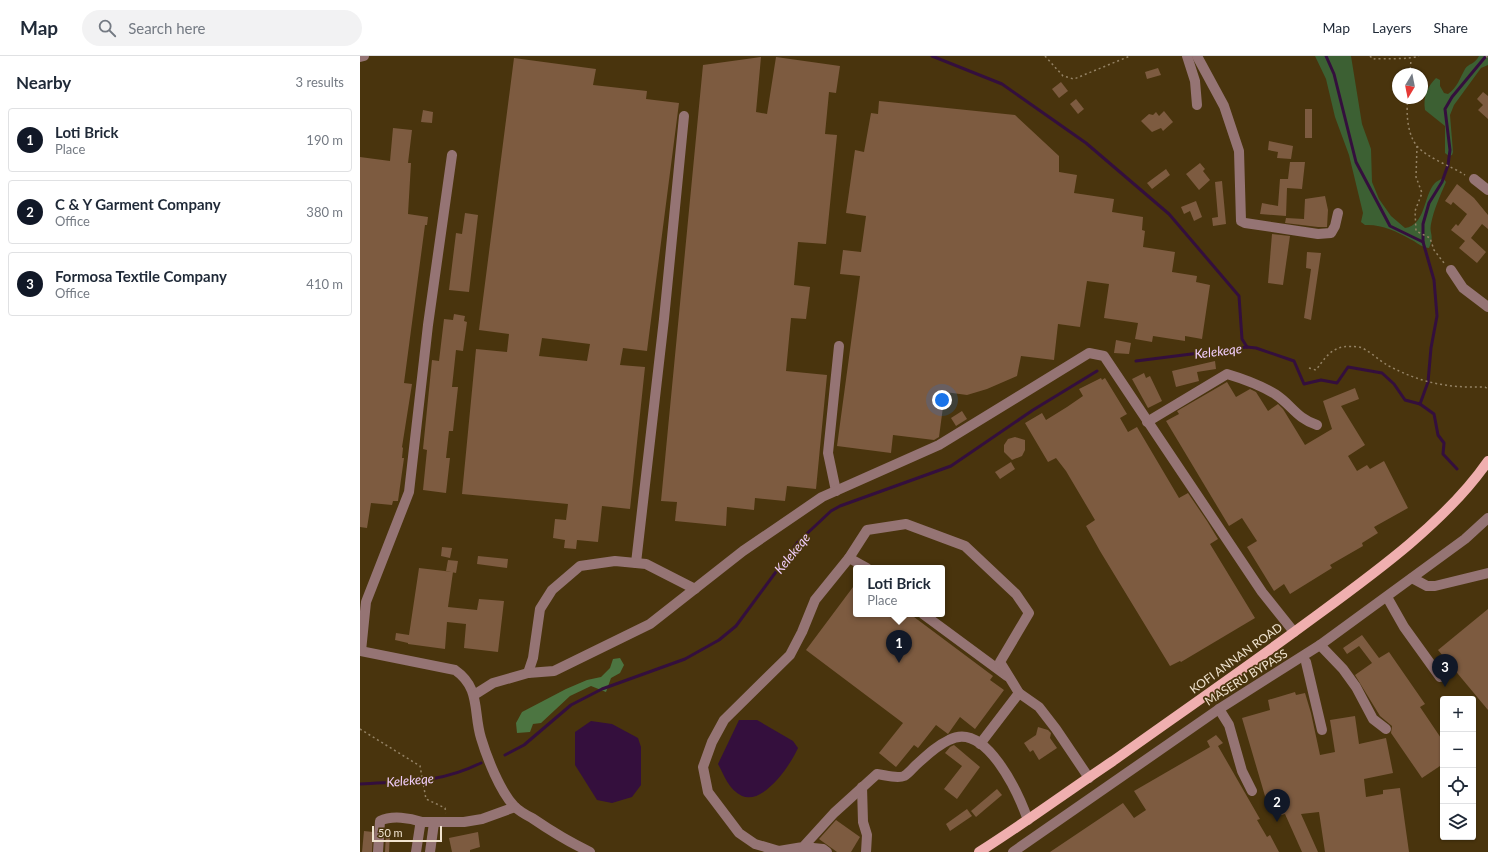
<!DOCTYPE html>
<html lang="en">
<head>
<meta charset="utf-8">
<style>
	:root { --surface:#fff; --page:#f2f2f3; --text:#1f2937; --muted:#747a83; --line:#e0e1e3; --accent:#111827 }
	body { margin:0; font-family:Lato,sans-serif; background:var(--page); color:var(--text) }
	.controls { position:absolute; right:12px; bottom:12px; display:grid; overflow:hidden; border-radius:4px; box-shadow:0 1px 3px #0004 }
	.controls button { width:36px; height:36px; display:grid; place-items:center; padding:0; border:0; border-bottom:1px solid var(--line); background:var(--surface); color:var(--text); font:20px sans-serif }
	.compass { position:absolute; left:1032px; top:12px; width:36px; height:36px; border-radius:50%; background:var(--surface); box-shadow:0 1px 3px #0004; rotate:190deg }
	.scale { position:absolute; left:12px; bottom:10px; width:70px; box-sizing:border-box; padding-left:4px; border:2px solid #f0e3cf; border-top:0; font-size:11px; line-height:14px; white-space:nowrap; color:#f0e3cf; -webkit-text-stroke:3px #49340d; paint-order:stroke }
	.you { position:absolute; left:582px; top:344px; width:14px; height:14px; margin:-10px; border:3px solid #fff; border-radius:50%; background:#1a73e8; box-shadow:0 0 0 6px #1a73e833 }
	.badge { display:grid; place-items:center; width:26px; height:26px; border-radius:50%; background:var(--accent); color:#fff; font-size:13px; font-weight:700 }
	.pin { position:absolute; translate:-50% -33px; filter:drop-shadow(0 1px 2px #0008) }
	.pin::after { content:''; position:absolute; top:21px; width:14px; height:12px; background:inherit; clip-path:polygon(0 0,100% 0,50% 100%) }
	.popup { position:absolute; left:493px; top:509px; width:92px; height:52px; box-sizing:border-box; display:grid; place-content:center; border-radius:4px; background:var(--surface); filter:drop-shadow(0 1px 3px #0005); font-size:13px; white-space:nowrap; color:var(--muted) }
	.popup b { font-size:15px; color:var(--text) }
	.popup::after { content:''; position:absolute; left:50%; top:100%; margin-left:-8px; border:8px solid transparent; border-top-color:var(--surface) }
	.list { margin:0; padding:0; list-style:none }
	h2 { display:flex; justify-content:space-between; align-items:center; height:52px; margin:0; padding:0 16px; font-size:17px }
	h2 small { font-size:13px; font-weight:400; color:var(--muted) }
	.list li { display:grid; grid-template-columns:26px 1fr auto; gap:12px; align-items:center; box-sizing:border-box; height:64px; margin:0 8px 8px; padding:0 8px; border:1px solid var(--line); border-radius:4px }
	.list b { display:block; font-size:15px; white-space:nowrap }
	.list p { margin:0; font-size:13px; white-space:nowrap; color:var(--muted) }
	.list em { font-size:13px; font-style:normal; color:var(--muted) }
	.icon { flex:none; width:22px; height:22px; fill:none; stroke:currentColor; stroke-width:2; stroke-linecap:round; stroke-linejoin:round }
	.map { position:relative; flex:none; width:1128px; height:796px; overflow:hidden }
	header { display:flex; align-items:center; gap:24px; box-sizing:border-box; height:56px; padding:0 20px; background:var(--surface); border-bottom:1px solid var(--line) }
	header strong { font-size:19px }
	nav { display:flex; gap:22px; margin-inline-start:auto; font-size:14px }
	.search { width:280px; height:36px; background:var(--page); display:flex; align-items:center; gap:10px; box-sizing:border-box; padding:0 14px; border-radius:22px; color:var(--muted); font-size:15px }
	main { display:flex }
	aside { flex:1; background:var(--surface) }
	.map>svg:first-child { display:block }
</style>
</head>
<body>
<header>
<strong>Map</strong>
<div class="search"><svg class="icon" aria-label="search" viewBox="0 0 24 24"><circle cx="10" cy="10" r="6"/><path d="M15 15l6 6"/></svg>Search here</div>
<nav><a>Map</a><a>Layers</a><a>Share</a></nav>
</header>
<main>
<aside>
<h2>Nearby<small>3 results</small></h2>
<ul class="list">
<li><span class="badge">1</span><div><b>Loti Brick</b><p>Place</p></div><em>190 m</em></li>
<li><span class="badge">2</span><div><b>C &amp; Y Garment Company</b><p>Office</p></div><em>380 m</em></li>
<li><span class="badge">3</span><div><b>Formosa Textile Company</b><p>Office</p></div><em>410 m</em></li>
</ul>
</aside>
<div class="map">
<svg width="1128" height="796" viewBox="0 0 1128 796">
	<rect width="100%" height="100%" fill="#49340d"/>
	<!-- green -->
	<g fill="#3c6033">
		<path d="M955 0H991L1002 68 1011 93 1012 126 1019 143 1031 160 1045 172C1066 169 1063 140 1075 127 1077 125 1081 123 1083 122L1086 126C1080 140 1074 153 1071 168 1069 179 1075 178 1069 192 1060 191 1057 186 1050 183 1036 175 1021 168 1005 169L1001 166 1003 157 989 99 975 61 966 23Z"/>
		<path d="M1119 0H1128V9L1121 12 1094 49 1090 59 1093 96 1092 99 1089 100 1085 97V70L1065 54C1063 41 1067 31 1076 22L1080 24V30L1084 37 1088 38C1097 32 1100 22 1105 13 1109 7 1114 9 1119 0Z"/>
	</g>
	<!-- forest -->
	<path fill="#4c7541" d="M260 602 264 609 260 617 251 622 246 636 231 630 210 640 181 667 173 668 170 676 157 677 156 667 162 656 206 633 227 624 241 621 250 612 253 603Z"/>
	<!-- water -->
	<g fill="#340f3d">
		<path d="M379 664H397L433 685 438 692C431 708 404 749 382 740 369 734 364 719 358 708Z"/>
		<path d="M231 665 252 668 278 682 281 691V729L272 741 252 747 237 744 215 709V676Z"/>
	</g>
	<g fill="none" stroke-linecap="round" stroke-linejoin="round">
		<!-- stream -->
		<g stroke="#340f3d" stroke-width="3">
			<path d="M572 0 642 28 726 87 809 158 879 240 882 283 887 291"/>
			<path d="M966 0 974 18 996 106 1030 170 1063 186"/>
			<path d="M776 305 887 291 896 292 934 305 944 328 961 324 977 327 988 311 1022 317 1034 328 1045 344 1060 348 1074 358 1078 379 1084 387 1083 398 1097 413"/>
			<path d="M1060 348 1068 326 1071 292 1077 260 1074 224 1063 186V168L1069 147 1082 126 1088 109 1090 94 1085 53 1092 41 1126 0"/>
			<path d="M145 699 164 689 211 649 242 633 325 603 359 584 376 570 438 486 471 455 480 450 591 410 673 354 737 315"/>
			<path d="M0 728C46 725 78 728 121 707"/>
		</g>
	</g>
	<!-- building -->
	<g fill="#7d5b40" fill-rule="evenodd">
		<path d="M401 1 396 56 407 58 416 1 480 10 476 37 469 36 465 78 477 79 466 188 438 186 434 229 450 231 446 263 431 262 426 315 467 319 456 433 427 430 425 445 395 442 394 454 367 451 366 470 315 465 317 446 301 445 343 9Z"/>
		<path d="M154 2 236 13 233 29 287 35 286 43 319 47 287 295 263 292 260 309 285 311 270 453 242 450 238 486 217 484 216 493 204 492 205 484 193 482 195 463 206 464 208 448 102 438 116 293 147 296 149 278 119 274ZM182 282 230 288 227 305 179 300Z"/>
		<path d="M798 12 801 19 787 23 785 16Z"/>
		<path d="M701 26 708 35 699 42 692 33Z"/>
		<path d="M1123 36 1128 40V63L1118 54 1123 49 1117 43Z"/>
		<path d="M716 43 724 53 718 58 710 48Z"/>
		<path d="M519 45 655 59 699 100V116L717 119 714 137 754 143 752 156 783 161 782 174 785 175 783 191 815 196 812 216 837 220 836 226 850 229 842 283 825 280V285L793 280 792 286 775 283 778 267 744 262 749 228 727 225 720 271 698 268 694 304 661 300 657 320 627 333 607 339 585 336 579 381 574 384 533 379 531 397 477 390 500 220 480 218 483 194 501 196 506 160 486 157 495 94 504 96 511 57 518 58Z"/>
		<rect x="945" y="53" width="7" height="29"/>
		<path d="M63 54 73 56 72 67 61 66Z"/>
		<path d="M804 55 813 66 803 75 801 72 792 76 781 65 789 58 793 59 796 56 799 60Z"/>
		<path d="M33 72 52 74 48 107H51L48 158 68 161 67 169H65L44 327 52 328 42 391 43 392 42 402H44L38 445H33L32 449 11 447 7 472 0 471V101L30 105Z"/>
		<path d="M909 85 933 90 931 103 917 102 918 96 908 94Z"/>
		<path d="M930 106H945L942 133 927 132 926 160 900 158 902 147 918 150 920 123H928Z"/>
		<path d="M840 107 845 113 843 115 850 124 839 134 826 118Z"/>
		<path d="M806 113 810 119 792 133 787 127Z"/>
		<path d="M862 125 866 168 853 170 852 162 858 161 855 126Z"/>
		<path d="M1097 128 1114 142 1128 159V173L1122 168 1111 182 1126 196 1117 207 1099 192 1105 185 1091 174 1096 168 1098 170 1107 158 1093 146 1091 149 1085 145Z"/>
		<path d="M965 140 968 154 967 171H958L925 167 926 162 944 163 945 143Z"/>
		<path d="M836 145 842 161 834 165 830 155 824 158 821 151Z"/>
		<path d="M105 157 118 159 109 236 89 234 96 177 102 178Z"/>
		<path d="M912 178 930 180 923 229 908 227Z"/>
		<path d="M947 196 961 197 951 264 944 262 951 213 946 212Z"/>
		<path d="M94 258 105 260 104 265 107 266 103 295 96 294 92 331H98L93 375H89L86 402H90L86 437 63 434 67 394 63 393 72 304 79 305 84 263 93 264Z"/>
		<path d="M756 284 771 287 769 298 754 297Z"/>
		<path d="M855 305 856 313 837 316 839 325 816 331 812 315Z"/>
		<path d="M784 317 786 322 790 320 802 345 788 352 772 323Z"/>
		<path d="M741 322 742 324 745 322 767 358 760 362 768 376 777 371 819 442 828 437 847 465 858 483 850 488 895 562 821 606 820 605 810 610 740 495 726 470 735 464 706 415 696 402 688 406 665 367 682 357 686 364 707 351 723 340 719 333Z"/>
		<path d="M867 326 876 341 890 333 896 336 908 355 918 348 923 353 945 389 972 373 963 345 995 332 999 343 981 350 1005 389 988 400 997 415 1007 409 1010 413 1024 405 1048 452 1014 471 1018 477 1002 487 1003 490 970 509 972 512 930 538 924 528 914 535 887 491 897 485 882 462 869 470 806 365 819 358 817 355Z"/>
		<path d="M602 355 607 363 596 370 591 362Z"/>
		<path d="M655 381 665 384V394L662 400 652 404 644 396V389L648 383Z"/>
		<path d="M651 406 655 413 640 423 635 416Z"/>
		<path d="M82 491 92 492 90 502 81 500Z"/>
		<path d="M118 500 148 503 147 512 117 508Z"/>
		<path d="M88 504 98 505 96 517 86 515Z"/>
		<path d="M59 512 93 516 88 551 117 554 119 543 144 545 138 596 104 592 106 568 87 566 85 593 48 588V587L35 584 36 577 49 579Z"/>
		<path d="M496 527V558H550L633 620 630 624 644 634 615 673 600 661 588 678 576 669 558 692 554 689 536 711 519 697 543 667 446 594Z"/>
		<path d="M1128 553V654L1078 594Z"/>
		<path d="M1002 579 1019 602 1029 596 1065 648 1060 651 1083 685V708L1062 722 1031 677 1032 670 1020 660 995 619 1012 607 999 590 987 598 983 592Z"/>
		<path d="M935 636 936 639 945 637 951 657 960 699 975 696 970 664 995 660 999 688 1026 682 1033 717 1004 723 1006 741 1023 738V734L1040 732 1049 796H965L959 756 941 758 958 796H942L925 758 918 760 917 755 910 757 882 662 910 654 908 644Z"/>
		<path d="M678 671 688 674 691 677 690 682 697 692 679 704 673 694 670 696 664 687 676 679Z"/>
		<path d="M856 679 863 687 858 690 900 763 897 764 907 781 910 779 919 796H690L763 747 774 762 786 754 774 735 850 691 847 685Z"/>
		<path d="M594 689 620 711 597 743 584 733 602 710 585 697 590 691Z"/>
		<path d="M637 733 642 739 616 761 611 755Z"/>
		<path d="M607 753 612 760 590 775 586 768Z"/>
		<path d="M476 764 500 781 491 796H477L459 783Z"/>
		<path d="M4 775 13 776 12 796H2Z"/>
		<path d="M118 776 120 791 110 794V796H92L89 782Z"/>
		<path d="M26 777 30 778 29 796H25Z"/>
	</g>
	<g fill="none" stroke-linecap="round" stroke-linejoin="round">
		<!-- path -->
		<g stroke="#948264" stroke-width="1.5" stroke-dasharray="2 3" stroke-linecap="butt">
			<path d="M685 0 703 20 714 23 770 0"/>
			<path d="M1010 0 1013 3C1026 2 1048 4 1059 0"/>
			<path d="M1126 0 1128 2"/>
			<path d="M1050 18 1051 3"/>
			<path d="M1048 42C1046 56 1047 78 1057 90 1067 102 1091 110 1105 119"/>
			<path d="M1057 90 1056 121 1062 137 1055 155 1056 175 1070 182 1074 194 1084 207"/>
			<path d="M949 312 956 314C969 296 975 288 999 291 1006 292 1020 305 1027 309 1061 327 1087 332 1125 331L1128 333"/>
			<path d="M0 673 60 710 66 743 85 752 86 757"/>
		</g>
		<!-- minor -->
		<g stroke="#957474" stroke-width="10">
			<path d="M827 0 835 25 837 49"/>
			<path d="M837 0 864 50 879 95 881 165 885 167 958 178 971 177 975 170 978 157"/>
			<path d="M0 1 4 0"/>
			<path d="M1114 123 1128 134"/>
			<path d="M1091 214 1103 232 1128 251"/>
			<path d="M787 366 867 318C884 323 900 329 915 338 932 349 936 362 957 369"/>
			<path d="M476 435 468 397 479 290"/>
			<path d="M489 502 507 512"/>
			<path d="M276 507 304 263 324 60"/>
			<path d="M1052 522 1067 530H1075L1128 517"/>
			<path d="M1027 541 1044 571 1080 621"/>
			<path d="M563 558 647 620"/>
			<path d="M960 589 983 613 996 631 1013 663 1026 673"/>
			<path d="M0 595 95 614C121 632 113 656 121 682 127 702 140 735 154 750 159 755 166 759 172 762 191 775 209 786 230 796"/>
			<path d="M1 595 6 546 49 436 68 269 92 99"/>
			<path d="M946 606 962 674"/>
			<path d="M168 617 173 602 180 553 192 534 220 510 255 505 286 508 335 533"/>
			<path d="M114 639 133 627 168 617 194 615 290 568 383 495 462 441 579 389 729 297 744 300 902 536 934 576"/>
			<path d="M859 653 869 669 882 715 892 735"/>
			<path d="M620 688 659 637"/>
			<path d="M502 731 503 766 507 779 506 796"/>
			<path d="M668 764C659 739 626 664 589 684 576 690 566 700 555 710 552 713 548 718 544 720 537 723 525 719 517 718L474 757 443 791 419 795 395 788 379 777 348 736 343 711 352 686 364 664 430 599 442 576 455 544 489 502 507 474 546 468 605 490 656 538 669 557 640 606 659 637 679 651 696 673 729 722"/>
			<path d="M443 791 463 793 467 796"/>
			<path d="M18 796 20 765C32 759 50 762 62 766"/>
			<path d="M56 796 60 770 62 766H104L122 763 155 751"/>
			<path d="M70 796 74 767"/>
			<path d="M653 796 859 653 960 589 1105 483 1128 462"/>
		</g>
		<!-- major -->
		<path stroke="#f0afaf" stroke-width="10" d="M619 796C665 767 708 735 753 705 812 663 871 622 930 579 996 530 1081 473 1128 405"/>
	</g>
	<g text-anchor="middle" dominant-baseline="central" stroke-width="3.5" stroke-linejoin="round" paint-order="stroke">
		<!-- street labels -->
		<g font-size="12" fill="#f0e3cf" stroke="#49340d">
			<text transform="translate(876 602) rotate(-36)">KOFI ANNAN ROAD</text>
			<text transform="translate(886 621) rotate(-32)">MASERU BYPASS</text>
		</g>
		<!-- water labels -->
		<g font-size="13" font-style="italic" fill="#f3cffd" stroke="#49340d">
			<text transform="translate(858 295) rotate(-7)">Kelekeqe</text>
			<text transform="translate(432 497) rotate(-51)">Kelekeqe</text>
			<text transform="translate(50 724) rotate(-5)">Kelekeqe</text>
		</g>
	</g>
</svg>
<div class="controls">
<button>+</button>
<button>−</button>
<button><svg class="icon" aria-label="locate" viewBox="0 0 24 24"><circle cx="12" cy="12" r="6"/><path d="M12 2v4M12 18v4M2 12h4M18 12h4"/></svg></button>
<button><svg class="icon" aria-label="layers" viewBox="0 0 24 24"><path d="M12 4l9 5-9 5-9-5zM3 14l9 5 9-5"/></svg></button>
</div>
<svg class="compass" viewBox="-18 -18 36 36"><path d="M0-13l5 13h-10z" fill="#e53935"/><path d="M0 13l5-13h-10z" fill="#747a83"/></svg>
<div class="scale">50 m</div>
<div class="you"></div>
<div class="pin badge" style="left:539px;top:607px">1</div>
<div class="popup"><b>Loti Brick</b>Place</div>
<div class="pin badge" style="left:917px;top:766px">2</div>
<div class="pin badge" style="left:1085px;top:631px">3</div>
</div>
</main>
</body>
</html>
